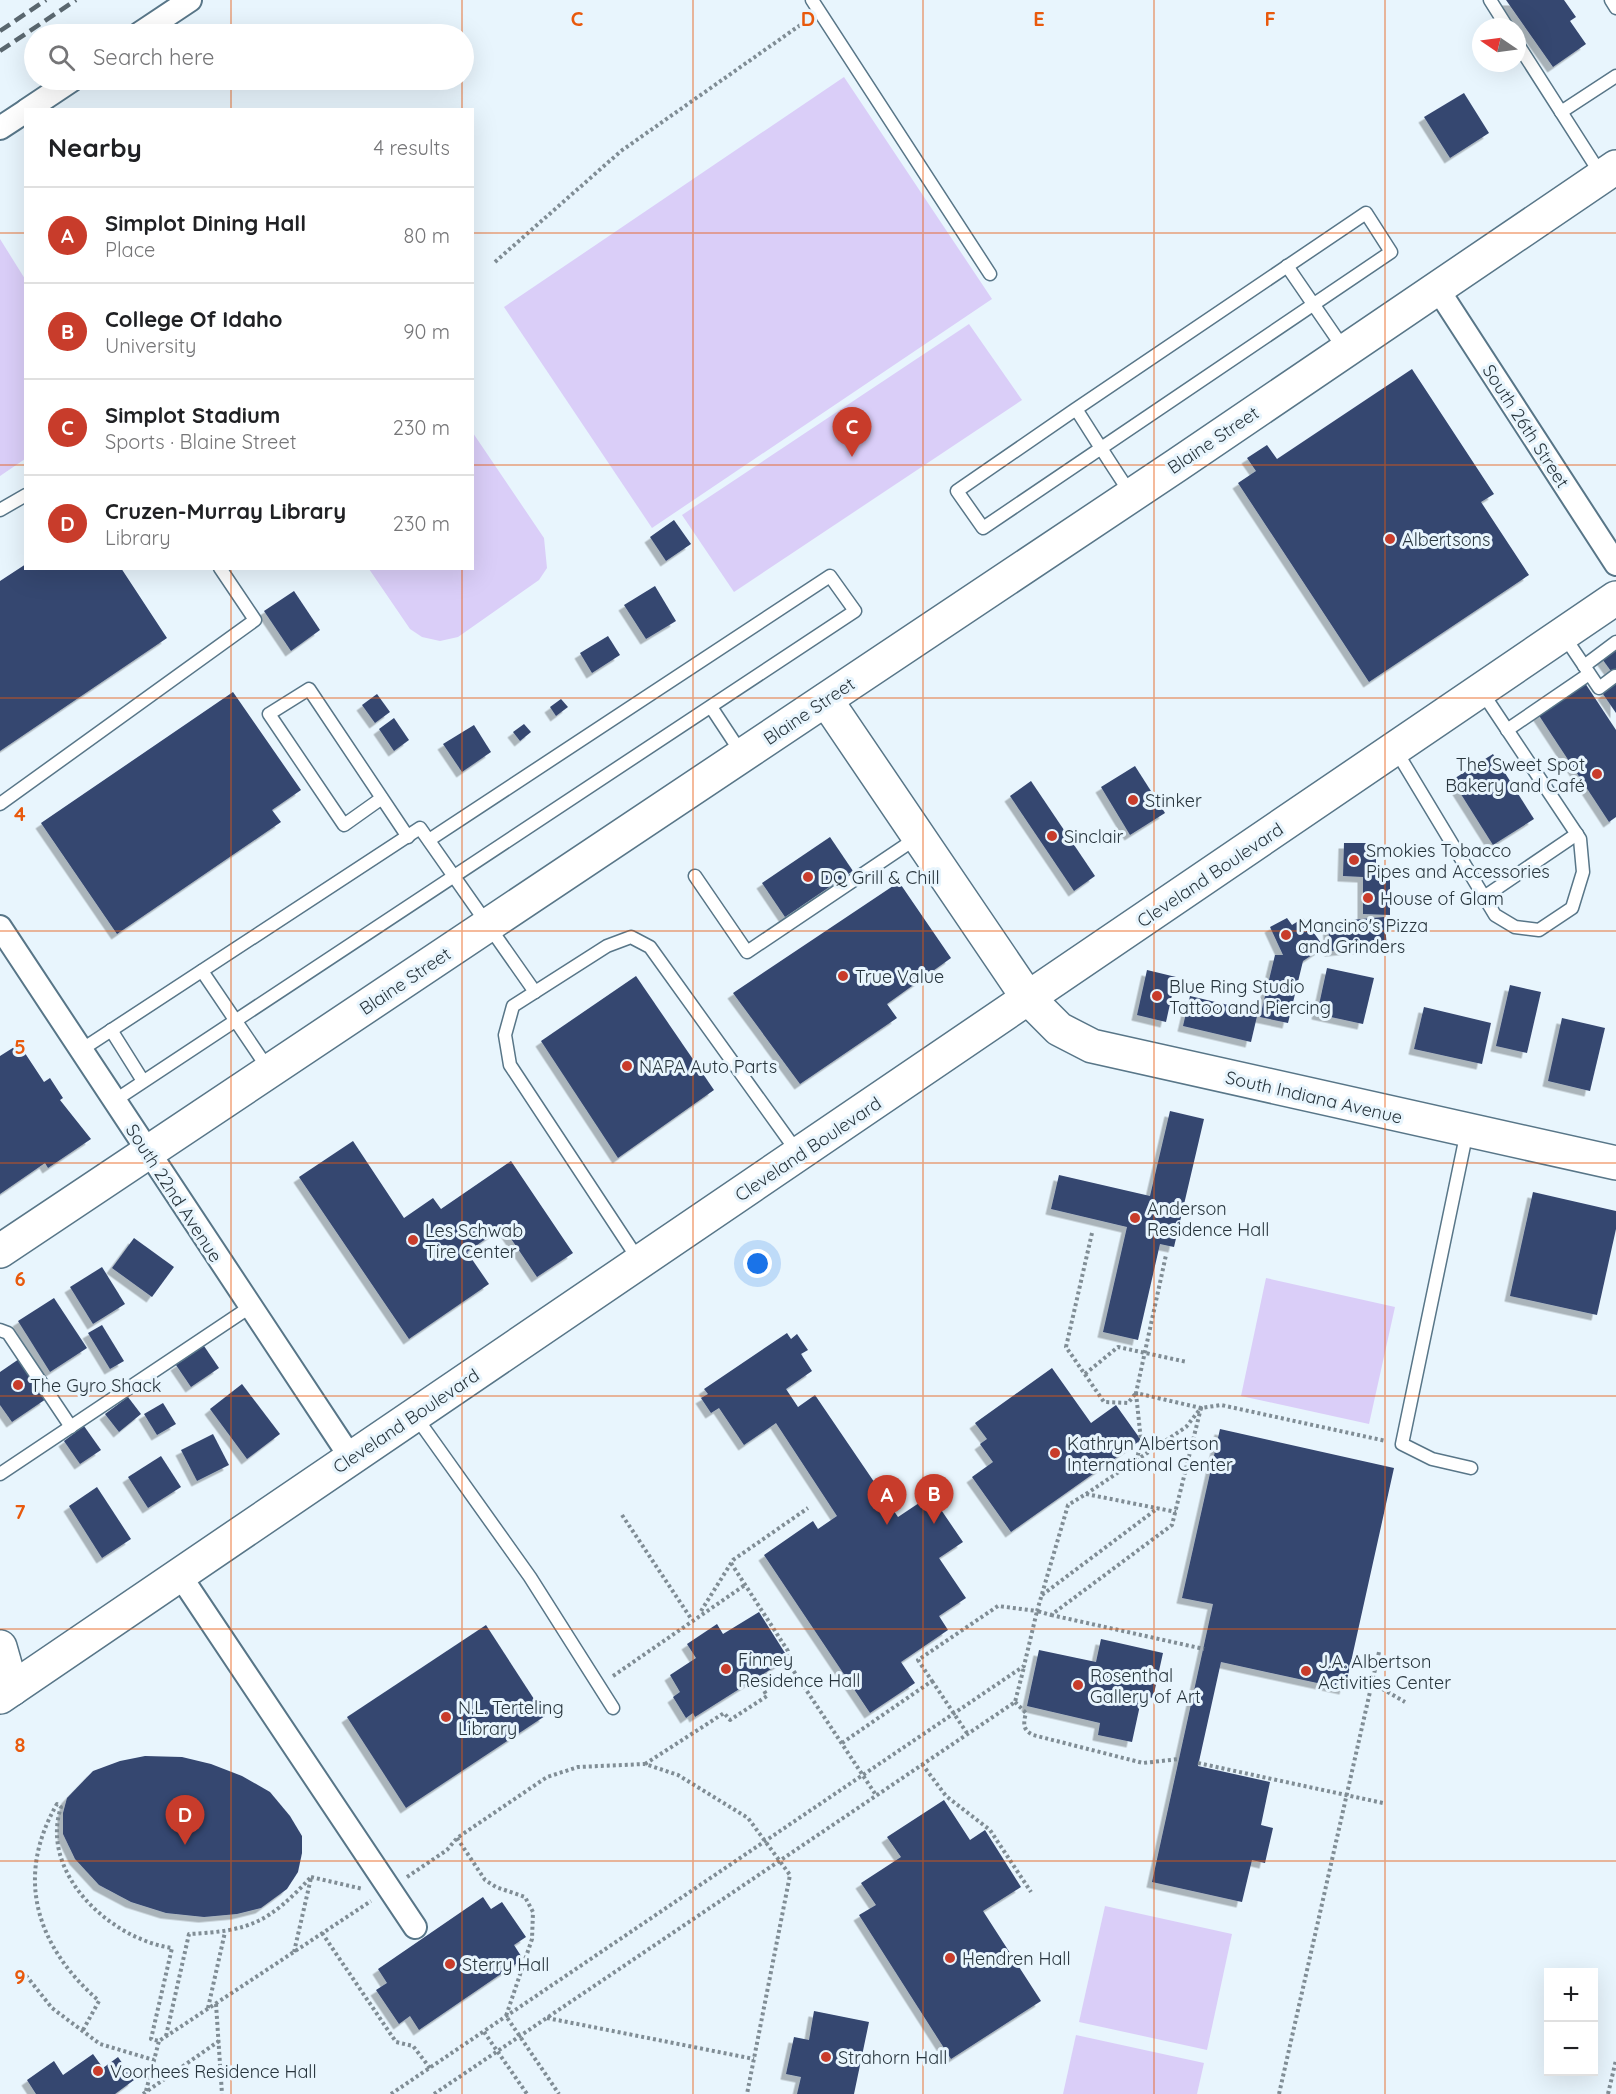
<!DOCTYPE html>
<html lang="en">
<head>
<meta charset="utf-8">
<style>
	:root { --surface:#fff; --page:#f6f6f6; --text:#202124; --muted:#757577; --line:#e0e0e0; --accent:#c83c2b }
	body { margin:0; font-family:Quicksand,sans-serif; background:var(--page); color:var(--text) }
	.controls { position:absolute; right:18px; bottom:18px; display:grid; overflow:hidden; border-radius:0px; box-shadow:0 6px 24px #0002 }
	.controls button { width:54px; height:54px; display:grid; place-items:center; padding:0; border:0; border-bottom:2px solid var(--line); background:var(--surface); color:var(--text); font:30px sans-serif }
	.compass { position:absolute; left:1472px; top:18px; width:54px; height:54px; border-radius:50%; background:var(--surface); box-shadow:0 6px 24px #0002; rotate:283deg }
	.you { position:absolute; left:758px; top:1264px; width:21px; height:21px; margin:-15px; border:4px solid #fff; border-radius:50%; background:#1a73e8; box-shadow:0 0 0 9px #1a73e833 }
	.badge { display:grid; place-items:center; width:39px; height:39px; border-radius:50%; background:var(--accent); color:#fff; font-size:20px; font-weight:700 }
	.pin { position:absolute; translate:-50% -50px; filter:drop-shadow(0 2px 3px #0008) }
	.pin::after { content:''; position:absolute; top:32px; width:21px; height:18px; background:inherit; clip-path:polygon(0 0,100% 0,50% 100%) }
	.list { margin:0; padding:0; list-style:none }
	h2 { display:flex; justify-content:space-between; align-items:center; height:78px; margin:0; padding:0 24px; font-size:26px }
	h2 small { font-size:20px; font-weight:400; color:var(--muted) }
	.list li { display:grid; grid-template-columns:39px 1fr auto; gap:18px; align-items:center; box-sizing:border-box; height:96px; padding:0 24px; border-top:2px solid var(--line) }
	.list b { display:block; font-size:22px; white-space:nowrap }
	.list p { margin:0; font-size:20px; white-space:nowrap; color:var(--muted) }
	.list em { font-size:20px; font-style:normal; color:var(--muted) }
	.icon { flex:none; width:33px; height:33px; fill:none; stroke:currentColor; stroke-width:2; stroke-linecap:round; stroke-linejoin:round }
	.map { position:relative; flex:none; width:1616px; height:2094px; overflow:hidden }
	.search { position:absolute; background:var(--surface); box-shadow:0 6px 24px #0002; left:24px; top:24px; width:450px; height:66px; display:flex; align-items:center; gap:15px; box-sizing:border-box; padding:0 21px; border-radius:33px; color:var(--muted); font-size:22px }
	.panel { position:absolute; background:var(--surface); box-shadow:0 6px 24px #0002; left:24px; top:108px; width:450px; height:462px; border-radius:0px }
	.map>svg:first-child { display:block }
</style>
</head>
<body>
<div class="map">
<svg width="1616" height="2094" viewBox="0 0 1616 2094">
	<defs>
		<filter id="shadow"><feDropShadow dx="-5.5" dy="5.5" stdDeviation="0" flood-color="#0004"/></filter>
	</defs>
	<rect width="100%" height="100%" fill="#e8f5fd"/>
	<!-- green -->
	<g fill="#dacef8">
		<path d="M844 77 992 299 652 528 504 307Z"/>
		<path d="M0 239 25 279V459L0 476Z"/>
		<path d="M969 324 1022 400 734 592 682 515Z"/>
		<path d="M473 433 544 538 547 568 539 580 458 637 440 641 422 637 410 629 369 569 472 568Z"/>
		<path d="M1266 1278 1395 1307 1369 1424 1241 1396Z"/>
		<path d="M1105 1906 1232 1934 1207 2050 1079 2022Z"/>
		<path d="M1076 2035 1204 2063 1197 2094H1063Z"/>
	</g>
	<!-- building -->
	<g fill="#354670" filter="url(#shadow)">
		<path d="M1506 0H1564L1576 17 1570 21 1586 44 1553 67Z"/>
		<path d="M1464 93 1489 133 1450 158 1424 117Z"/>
		<path d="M1412 369 1494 494 1481 502 1529 575 1369 682 1238 483 1256 471 1247 458 1267 445 1277 459Z"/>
		<path d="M674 520 691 544 666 561 650 537Z"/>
		<path d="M26 564V568H121L167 638 0 751V581Z"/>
		<path d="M655 586 676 621 646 639 624 605Z"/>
		<path d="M294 591 320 630 291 651 264 611Z"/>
		<path d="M608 636 620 655 592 673 580 653Z"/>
		<path d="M1616 645V678L1600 656Z"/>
		<path d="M1616 682V713L1603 694Z"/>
		<path d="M1585 683 1616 730V817L1609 822 1538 714Z"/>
		<path d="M233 692 301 790 272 810 281 822 117 934 41 823Z"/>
		<path d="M377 694 390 712 375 723 362 705Z"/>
		<path d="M561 699 568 707 556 716 550 707Z"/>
		<path d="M394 718 409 740 394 751 379 729Z"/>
		<path d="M524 724 531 732 520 741 513 732Z"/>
		<path d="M474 725 491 752 462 772 443 744Z"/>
		<path d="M1493 754 1534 819 1493 845 1452 780Z"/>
		<path d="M1135 766 1165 813 1130 835 1101 787Z"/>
		<path d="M1031 781 1095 876 1074 891 1010 796Z"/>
		<path d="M830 837 853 871 785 917 762 883Z"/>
		<path d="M1344 843H1376V879H1390V915L1363 914V877L1343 876Z"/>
		<path d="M899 882 951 958 887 1004 897 1018 800 1084 733 993Z"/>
		<path d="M1384 917 1387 946 1330 951 1328 922Z"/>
		<path d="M1287 918 1292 925 1303 918 1324 947 1303 961 1288 1023 1260 1017 1275 955H1283L1270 927Z"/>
		<path d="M1327 968 1374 978 1363 1024 1317 1014Z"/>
		<path d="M1147 970 1176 977 1166 1022 1137 1015Z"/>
		<path d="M636 976 714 1090 618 1158 541 1041Z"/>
		<path d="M1510 985 1541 992 1527 1053 1496 1046Z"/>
		<path d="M1190 996 1258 1012 1251 1042 1183 1026Z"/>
		<path d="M1424 1007 1491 1023 1482 1064 1414 1049Z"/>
		<path d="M1562 1018 1605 1028 1590 1091 1548 1081Z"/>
		<path d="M19 1044 44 1082 50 1078 63 1098 60 1100 91 1139 48 1168 45 1163 0 1194V1056Z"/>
		<path d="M1170 1111 1204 1119 1174 1247 1160 1244 1138 1340 1103 1332 1127 1227 1051 1209 1059 1175 1150 1196Z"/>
		<path d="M353 1141 404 1218 433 1198 441 1209 511 1161 573 1253 537 1277 503 1227 467 1252 489 1284 409 1339 299 1177Z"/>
		<path d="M1533 1192 1616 1211V1229L1597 1315 1510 1296Z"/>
		<path d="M134 1238 174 1267 152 1297 112 1268Z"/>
		<path d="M102 1267 125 1304 93 1324 70 1287Z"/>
		<path d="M54 1298 87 1348 50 1372 18 1321Z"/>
		<path d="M102 1325 124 1361 110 1369 88 1333Z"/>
		<path d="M787 1333 791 1339 797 1334 808 1350 801 1354 812 1371 786 1389 798 1407 815 1395 898 1517 931 1495 963 1542 939 1558 966 1598 939 1616 948 1630 901 1662 915 1683 870 1713 764 1555 813 1521 818 1529 837 1516 776 1423 744 1445 719 1408 711 1413 701 1398 708 1394 704 1389Z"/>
		<path d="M204 1346 219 1368 191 1387 176 1365Z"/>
		<path d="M19 1359 46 1399 12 1422 0 1405V1372Z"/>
		<path d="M1052 1368 1091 1423 1116 1405 1141 1440 1011 1532 972 1477 993 1462 980 1444 987 1439 975 1423Z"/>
		<path d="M242 1384 280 1434 247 1459 210 1409Z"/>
		<path d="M128 1397 141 1414 119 1432 105 1414Z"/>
		<path d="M163 1403 176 1424 157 1435 144 1414Z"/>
		<path d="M84 1426 101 1450 80 1464 64 1441Z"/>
		<path d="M1220 1429 1394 1468 1345 1689 1221 1662 1198 1766 1270 1782 1261 1825 1273 1828 1265 1863 1252 1860 1242 1902 1152 1882 1213 1604 1182 1598Z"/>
		<path d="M213 1434 229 1465 197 1481 181 1450Z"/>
		<path d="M161 1456 181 1487 148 1508 128 1477Z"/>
		<path d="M97 1487 131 1539 102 1558 69 1506Z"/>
		<path d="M759 1612 785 1653 779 1657 782 1662 695 1717 693 1713 686 1718 673 1697 680 1692 670 1675 696 1658 687 1644 717 1624 723 1634Z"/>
		<path d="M486 1625 545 1716 406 1808 347 1717Z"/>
		<path d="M1101 1639 1163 1653 1153 1698 1142 1696 1132 1742 1098 1735 1100 1723 1027 1706 1039 1650 1096 1662Z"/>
		<path d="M145 1756 182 1757 211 1764 242 1776 270 1792 290 1816 302 1836V1853L298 1872 287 1889 261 1908 237 1914 204 1917 166 1913 131 1902 99 1885 75 1859 63 1834V1813L67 1798 93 1771 120 1761Z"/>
		<path d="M944 1800 970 1840 985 1830 1021 1887 983 1911 1041 2001 951 2059 859 1915 876 1905 861 1883 901 1857 887 1837Z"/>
		<path d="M483 1897 491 1909 502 1902 526 1937 514 1945 523 1959 419 2030 410 2016 399 2024 376 1990 387 1983 378 1969Z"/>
		<path d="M814 2011 869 2022 854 2094H797L801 2077 786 2074 794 2037 809 2040Z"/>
		<path d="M93 2054 103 2068 118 2057 134 2080 115 2094H36L27 2080 54 2061 63 2075Z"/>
	</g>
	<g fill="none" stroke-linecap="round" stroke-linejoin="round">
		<!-- lane casing -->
		<g stroke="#587688" stroke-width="15">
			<g id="lane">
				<path d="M812 0 990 274"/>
				<path d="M1490 0 1507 27"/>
				<path d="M1611 0 1616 8"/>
				<path d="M1517 43 1602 176"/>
				<path d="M1561 112 1616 76"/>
				<path d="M1287 266 1344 349"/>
				<path d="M1076 409 1366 213 1391 252C1255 344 1119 436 983 528L957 491 1076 409C1094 437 1112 466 1131 494"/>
				<path d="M0 510 26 495"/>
				<path d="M1564 636 1599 688 1615 676"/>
				<path d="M1584 666 1616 642"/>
				<path d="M711 707 742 754"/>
				<path d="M1507 730 1589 674"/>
				<path d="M1395 749 1495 915 1515 927 1539 930 1572 908 1583 872 1580 839 1482 692"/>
				<path d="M382 798 344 825 269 714 309 689 408 837"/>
				<path d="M0 804 255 620 220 568"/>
				<path d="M695 876 747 952 918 837"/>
				<path d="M1484 897 1577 834"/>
				<path d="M202 971 269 1070"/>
				<path d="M111 1030 143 1081"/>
				<path d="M81 1050 420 828 535 992"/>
				<path d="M114 1101 855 611 830 576 429 840"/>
				<path d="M1467 1131 1402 1444 1432 1459 1471 1468"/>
				<path d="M640 1262 510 1065 505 1035 513 1006 607 946 631 937 650 947 798 1153"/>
				<path d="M0 1330 8 1333 71 1427"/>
				<path d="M416 1417 530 1577 613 1708"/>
				<path d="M0 1474 250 1307"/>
			</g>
		</g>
		<!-- street casing -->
		<g stroke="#587688" stroke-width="26">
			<g id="street">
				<path d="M139 34 190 0"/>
				<path d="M27 110 72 80"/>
				<path d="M0 128 26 111"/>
				<path d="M1437 288 1616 564"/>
				<path d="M0 927 351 1458"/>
				<path d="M179 1574 415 1927"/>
			</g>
		</g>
		<!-- secondary casing -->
		<g stroke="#587688" stroke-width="36">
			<g id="secondary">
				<path d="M826 700 1028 998 1059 1029 1092 1046 1616 1163"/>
				<path d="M0 1647 12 1689"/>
			</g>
		</g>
		<!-- primary casing -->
		<g stroke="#587688" stroke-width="36">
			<g id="primary">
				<path d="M0 1251 1177 465 1616 167"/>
				<path d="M0 1697 1616 598"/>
			</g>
		</g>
		<!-- path -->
		<g stroke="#808d95" stroke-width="4" stroke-dasharray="3 3" stroke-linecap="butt">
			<path d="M495 262 621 151 806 21"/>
			<path d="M1092 1233 1066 1347 1104 1402 1128 1403 1136 1393"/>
			<path d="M1085 1374 1118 1347 1187 1362"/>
			<path d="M1136 1393 1141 1441 1137 1459"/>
			<path d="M1086 1494 1186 1427 1201 1408 1136 1393 1166 1255"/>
			<path d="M622 1515 692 1620"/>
			<path d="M731 1563 788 1651 791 1667 876 1795"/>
			<path d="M1042 1595 1158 1508"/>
			<path d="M701 1611 733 1560 808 1508"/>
			<path d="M1051 1615 1204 1649"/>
			<path d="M613 1676 745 1585"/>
			<path d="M932 1681 967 1733"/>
			<path d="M1347 1681 1381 1688 1405 1702"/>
			<path d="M1015 1702 1026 1713C1023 1724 1023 1730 1033 1735L1143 1763 1179 1759"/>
			<path d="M842 1743 932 1681 918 1660 998 1606 1037 1611 1068 1505 1086 1494 1176 1512"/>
			<path d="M1198 1763 1383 1803"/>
			<path d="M645 1764 724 1713 730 1720 767 1696 762 1687 791 1667"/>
			<path d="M922 1764 946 1796 990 1830 1031 1892"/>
			<path d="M457 1838 485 1880 496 1887 525 1897 533 1912 532 1939 506 2016 559 2094"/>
			<path d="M311 1877 363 1889"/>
			<path d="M407 1877 447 1850 457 1838 547 1777 578 1767 645 1764 678 1775 748 1818 790 1875 747 2094"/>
			<path d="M322 1933 396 2042 413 2046 430 2068"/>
			<path d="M294 1952 311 1878"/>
			<path d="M14 1972 19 1978 24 1973 52 2008 100 2044 154 2060"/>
			<path d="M216 2004 222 2094"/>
			<path d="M208 2008 225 1932"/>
			<path d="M547 2018 754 2059"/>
			<path d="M83 2030 99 2001C37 1947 14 1878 57 1804L61 1807C39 1873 110 1939 172 1948L151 2039 159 2041 371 1901"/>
			<path d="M484 2032 527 2094"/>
			<path d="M166 2036 189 1934C251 1931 269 1922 311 1877"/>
			<path d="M146 2091 159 2041"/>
			<path d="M143 2094 219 2041"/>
			<path d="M391 2094 1024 1666 1037 1611 1051 1615 1172 1525 1201 1408 1221 1405 1386 1441"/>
			<path d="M434 2094 1015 1702 1024 1667"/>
			<path d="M1279 2094 1379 1652"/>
			<path d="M1608 2094 1616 2060"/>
		</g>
		<!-- lane -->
		<use href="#lane" stroke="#fff" stroke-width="12"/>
		<!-- street -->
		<use href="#street" stroke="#fff" stroke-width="22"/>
		<!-- secondary -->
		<use href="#secondary" stroke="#fff" stroke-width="33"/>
		<!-- primary -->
		<use href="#primary" stroke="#fff" stroke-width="33"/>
		<!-- rail -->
		<g stroke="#5a676f" stroke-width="4.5" stroke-dasharray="12 6" stroke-linecap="butt">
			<path d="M0 31 46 0"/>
			<path d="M0 51 76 0"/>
		</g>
	</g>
	<!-- grid -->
	<path fill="none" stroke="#e8590c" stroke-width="1.5" stroke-opacity="0.55" d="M231 0V34M462 0V34M693 0V2094M923 0V2094M1154 0V2094M1385 0V2094M231 80V110M462 80V110M0 233H26M472 233H1616M0 465H26M472 465H1616M231 568V2094M462 568V2094M0 698H1616M0 931H1616M0 1163H1616M0 1396H1616M0 1629H1616M0 1861H1616"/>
	<!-- markers -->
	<g fill="#c83c2b" stroke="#e8f5fd" stroke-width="2">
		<circle cx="1390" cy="539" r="6"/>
		<circle cx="1597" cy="774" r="6"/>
		<circle cx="1133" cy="800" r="6"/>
		<circle cx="1052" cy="836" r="6"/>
		<circle cx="1354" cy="860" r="6"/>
		<circle cx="808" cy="877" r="6"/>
		<circle cx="1368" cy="898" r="6"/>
		<circle cx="1286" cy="935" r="6"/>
		<circle cx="843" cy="976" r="6"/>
		<circle cx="1157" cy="996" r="6"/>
		<circle cx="627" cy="1066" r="6"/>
		<circle cx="1135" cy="1218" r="6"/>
		<circle cx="413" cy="1240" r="6"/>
		<circle cx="18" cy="1385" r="6"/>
		<circle cx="1055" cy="1453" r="6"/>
		<circle cx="726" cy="1669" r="6"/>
		<circle cx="1306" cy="1671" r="6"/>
		<circle cx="1078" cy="1685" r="6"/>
		<circle cx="446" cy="1717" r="6"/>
		<circle cx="950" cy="1958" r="6"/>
		<circle cx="450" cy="1964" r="6"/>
		<circle cx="826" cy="2057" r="6"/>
		<circle cx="98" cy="2071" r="6"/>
	</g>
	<g text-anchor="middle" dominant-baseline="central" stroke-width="6" stroke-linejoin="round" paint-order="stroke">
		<!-- street labels -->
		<g font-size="18" fill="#28353d" stroke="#e8f5fd">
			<text transform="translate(1526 426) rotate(57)">South 26th Street</text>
			<text transform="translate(1213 440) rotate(-34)">Blaine Street</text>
			<text transform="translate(809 711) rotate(-34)">Blaine Street</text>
			<text transform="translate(1210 875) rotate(-34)">Cleveland Boulevard</text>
			<text transform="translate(405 981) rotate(-34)">Blaine Street</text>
			<text transform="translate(1314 1097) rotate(13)">South Indiana Avenue</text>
			<text transform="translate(808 1149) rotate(-34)">Cleveland Boulevard</text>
			<text transform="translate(174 1193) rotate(57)">South 22nd Avenue</text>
			<text transform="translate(406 1421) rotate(-34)">Cleveland Boulevard</text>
		</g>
		<!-- poi labels -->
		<g font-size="18" fill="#28353d" stroke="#e8f5fd" text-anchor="start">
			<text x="1402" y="539">Albertsons</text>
			<text x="1585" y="764" text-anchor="end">The Sweet Spot<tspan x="1585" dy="21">Bakery and Café</tspan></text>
			<text x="1145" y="800">Stinker</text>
			<text x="1064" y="836">Sinclair</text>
			<text x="1366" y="850">Smokies Tobacco<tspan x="1366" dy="21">Pipes and Accessories</tspan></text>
			<text x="820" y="877">DQ Grill &amp; Chill</text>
			<text x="1380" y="898">House of Glam</text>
			<text x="1298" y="925">Mancino's Pizza<tspan x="1298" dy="21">and Grinders</tspan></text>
			<text x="855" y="976">True Value</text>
			<text x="1169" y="986">Blue Ring Studio<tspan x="1169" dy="21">Tattoo and Piercing</tspan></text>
			<text x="639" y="1066">NAPA Auto Parts</text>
			<text x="1147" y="1208">Anderson<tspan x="1147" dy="21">Residence Hall</tspan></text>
			<text x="425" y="1230">Les Schwab<tspan x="425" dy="21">Tire Center</tspan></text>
			<text x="30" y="1385">The Gyro Shack</text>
			<text x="1067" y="1443">Kathryn Albertson<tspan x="1067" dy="21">International Center</tspan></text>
			<text x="738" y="1659">Finney<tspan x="738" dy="21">Residence Hall</tspan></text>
			<text x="1318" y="1661">J.A. Albertson<tspan x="1318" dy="21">Activities Center</tspan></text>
			<text x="1090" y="1675">Rosenthal<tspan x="1090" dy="21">Gallery of Art</tspan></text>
			<text x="458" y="1707">N.L. Terteling<tspan x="458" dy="21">Library</tspan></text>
			<text x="962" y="1958">Hendren Hall</text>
			<text x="462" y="1964">Sterry Hall</text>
			<text x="838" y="2057">Strahorn Hall</text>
			<text x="110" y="2071">Voorhees Residence Hall</text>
		</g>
	</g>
	<g font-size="20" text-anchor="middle" font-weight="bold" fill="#e8590c" stroke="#e8f5fd" stroke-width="6" stroke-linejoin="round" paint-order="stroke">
		<text x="577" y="26">C</text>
		<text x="808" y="26">D</text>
		<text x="1039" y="26">E</text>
		<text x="1270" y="26">F</text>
		<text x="20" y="821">4</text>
		<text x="20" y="1054">5</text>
		<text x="20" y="1286">6</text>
		<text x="20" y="1519">7</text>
		<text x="20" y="1752">8</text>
		<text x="20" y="1984">9</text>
	</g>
</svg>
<div class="controls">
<button>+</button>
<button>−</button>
</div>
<svg class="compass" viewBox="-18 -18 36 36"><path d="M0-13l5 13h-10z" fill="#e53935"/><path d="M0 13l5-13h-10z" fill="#757577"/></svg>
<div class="you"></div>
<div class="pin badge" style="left:887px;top:1525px">A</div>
<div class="pin badge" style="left:934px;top:1524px">B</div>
<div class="pin badge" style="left:852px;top:457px">C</div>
<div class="pin badge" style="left:185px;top:1845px">D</div>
<div class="search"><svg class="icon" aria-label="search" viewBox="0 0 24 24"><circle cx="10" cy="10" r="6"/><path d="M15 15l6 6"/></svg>Search here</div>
<section class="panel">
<h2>Nearby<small>4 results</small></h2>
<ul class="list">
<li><span class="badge">A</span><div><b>Simplot Dining Hall</b><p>Place</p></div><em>80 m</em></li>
<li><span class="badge">B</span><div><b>College Of Idaho</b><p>University</p></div><em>90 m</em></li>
<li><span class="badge">C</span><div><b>Simplot Stadium</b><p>Sports · Blaine Street</p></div><em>230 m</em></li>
<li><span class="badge">D</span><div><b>Cruzen-Murray Library</b><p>Library</p></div><em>230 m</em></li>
</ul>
</section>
</div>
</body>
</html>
